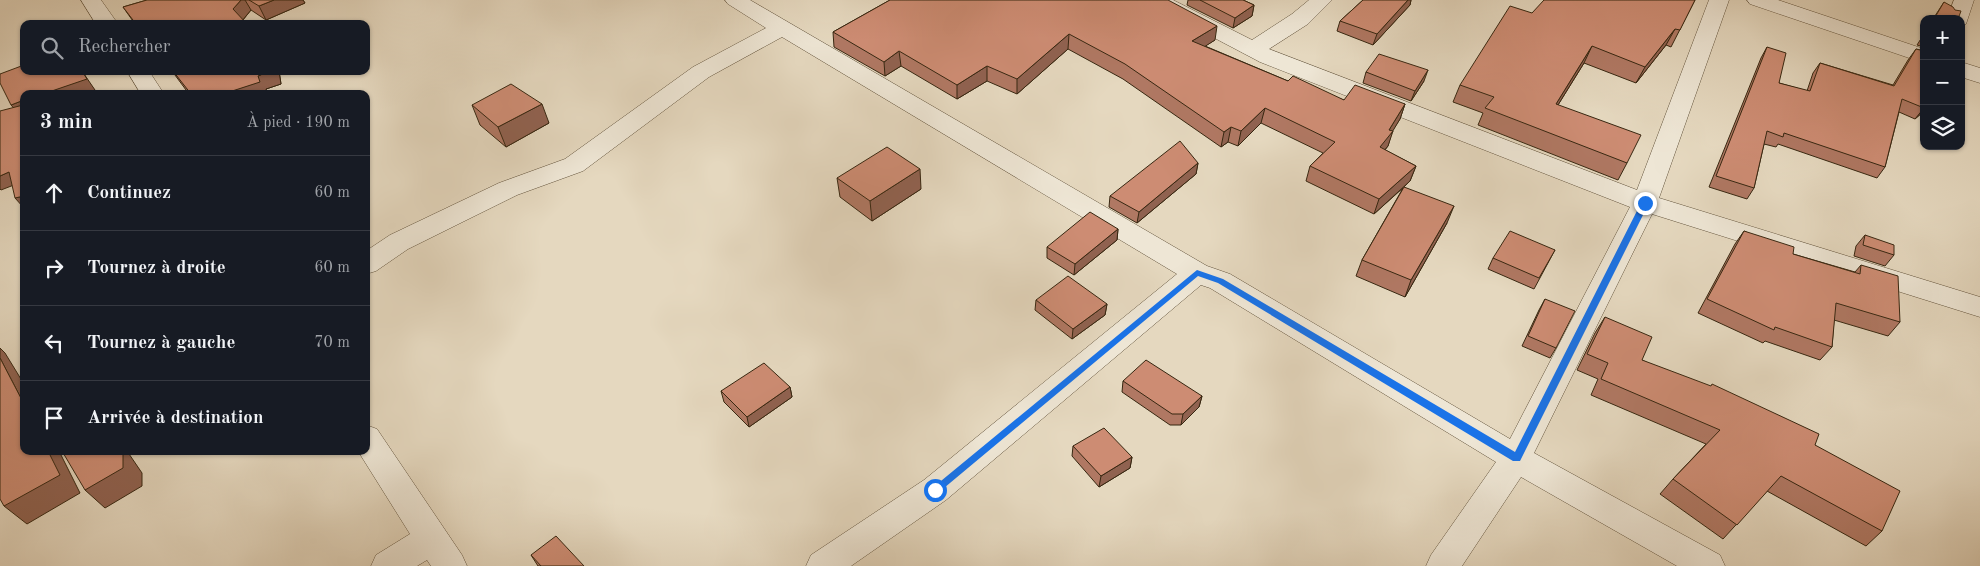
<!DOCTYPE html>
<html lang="fr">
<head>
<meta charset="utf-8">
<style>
	:root { --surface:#171b24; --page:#242831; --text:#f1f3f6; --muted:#9ea1a6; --line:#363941 }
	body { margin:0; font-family:"Old Standard TT",serif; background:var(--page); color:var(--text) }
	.controls { position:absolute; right:15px; top:15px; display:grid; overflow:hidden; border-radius:10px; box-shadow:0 1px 4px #0004 }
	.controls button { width:45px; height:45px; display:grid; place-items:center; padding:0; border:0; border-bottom:1px solid var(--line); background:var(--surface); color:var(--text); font:25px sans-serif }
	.stop { position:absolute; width:15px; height:15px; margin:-11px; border:4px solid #1a73e8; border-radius:50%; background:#fff }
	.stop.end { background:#1a73e8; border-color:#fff; box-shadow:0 1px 5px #0008 }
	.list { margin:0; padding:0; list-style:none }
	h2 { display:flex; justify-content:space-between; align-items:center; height:65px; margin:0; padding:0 20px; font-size:21px }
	h2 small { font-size:16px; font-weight:400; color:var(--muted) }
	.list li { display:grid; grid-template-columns:32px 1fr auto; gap:15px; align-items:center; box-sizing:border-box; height:75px; padding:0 20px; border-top:1px solid var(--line) }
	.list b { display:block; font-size:19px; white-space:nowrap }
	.list em { font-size:16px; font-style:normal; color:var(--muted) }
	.icon { flex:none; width:28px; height:28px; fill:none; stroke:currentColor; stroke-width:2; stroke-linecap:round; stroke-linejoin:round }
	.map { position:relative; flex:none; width:1980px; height:566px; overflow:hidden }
	.search { position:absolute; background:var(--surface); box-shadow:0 1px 4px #0004; left:20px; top:20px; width:350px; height:55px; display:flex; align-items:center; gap:12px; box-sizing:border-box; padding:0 18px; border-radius:10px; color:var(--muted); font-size:19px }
	.panel { position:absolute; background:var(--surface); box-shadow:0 1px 4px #0004; left:20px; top:90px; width:350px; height:365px; border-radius:10px }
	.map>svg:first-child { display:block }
</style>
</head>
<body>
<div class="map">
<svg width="1980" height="566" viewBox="0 0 1980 566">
	<rect width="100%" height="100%" fill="#e5d8bf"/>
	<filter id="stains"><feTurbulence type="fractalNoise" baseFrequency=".004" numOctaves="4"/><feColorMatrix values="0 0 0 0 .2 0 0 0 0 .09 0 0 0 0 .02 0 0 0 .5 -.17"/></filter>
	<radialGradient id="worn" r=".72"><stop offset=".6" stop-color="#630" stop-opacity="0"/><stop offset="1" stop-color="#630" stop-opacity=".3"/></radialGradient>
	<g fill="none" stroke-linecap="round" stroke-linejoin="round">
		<!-- street casing -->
		<g stroke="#62533c" stroke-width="1">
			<g id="street">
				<path d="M81 0H101L118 24H96Z"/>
				<path d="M725 0H750L1207 266 1230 274 1510 439 1630 207 1260 62 1150 4 1147 0H1173L1252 40 1292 14 1309 0H1332L1308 24 1269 49 1637 190 1709 0H1729L1659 198 1980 297V317L1652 214 1534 453 1720 555 1725 566H1677L1521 477 1462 566H1426L1431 555 1496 462 1210 288 1201 285 946 500 851 566H806L811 555 924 480 1177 274 782 37 709 77 583 171 517 195 408 249 376 271 366 274V251L390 235 499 183 565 159 693 67 766 28 728 4Z"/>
				<path d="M1747 0H1778L1924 49V63L1750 4Z"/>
				<path d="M1954 0H1974L1966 24 1961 25V19H1947Z"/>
				<path d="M1961 62 1980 68V83L1961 77Z"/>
				<path d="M127 71H149L164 94H141Z"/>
				<path d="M366 425 377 429 462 555 467 566H431L427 560 417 566H371L376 555 410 534 358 451H366Z"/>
			</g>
		</g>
		<!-- street -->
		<use href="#street" fill="#eee6d5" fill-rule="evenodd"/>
	</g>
	<!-- wall -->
	<g fill="#b07863" stroke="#372711">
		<path d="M147 0H303L305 3 266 20 251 10 243 20 247 24H135L123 7Z"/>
		<path d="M890 0 1215 40 1205 46 1288 81 1344 100 1405 104 1400 119 1392 131 1388 146 1385 150 1416 166 1410 181 1404 187 1447 223 1405 297 1356 276 1362 260 1403 188 1374 214 1306 181 1310 166 1323 153 1261 123 1238 146 1228 142 1221 147 1123 79 1068 49 1017 94 987 81 957 99 901 66 885 76 834 47 833 32Z"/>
		<path d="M1188 0H1243L1254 5 1252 16 1233 28 1187 5Z"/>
		<path d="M1363 0H1411L1410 5 1373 45 1337 31 1340 21Z"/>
		<path d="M1695 0 1671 47 1666 45 1636 83 1584 63 1558 105 1627 163 1618 180 1478 125 1483 113 1453 102 1460 85 1532 13Z"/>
		<path d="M1944 2 1958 19H1933Z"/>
		<path d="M1924 34V47L1917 45Z"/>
		<path d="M1767 47 1779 83 1807 91 1813 73 1820 63 1893 85 1908 60 1916 49 1924 51V111L1915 119 1899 112 1885 167 1877 178 1778 144 1776 147 1764 144 1754 188 1747 199 1709 187 1761 58Z"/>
		<path d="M172 71H279L281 84 266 89 267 94H189Z"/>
		<path d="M1366 72 1424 81 1411 101 1363 83Z"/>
		<path d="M472 105 549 123 506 147 480 125Z"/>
		<path d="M1198 163 1196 174 1137 223 1109 207 1110 196Z"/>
		<path d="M837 178 921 189 872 221 840 197Z"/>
		<path d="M1118 229 1117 240 1074 275 1047 258V247Z"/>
		<path d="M1744 231 1793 254 1855 272 1861 265 1900 322 1888 336 1834 320 1832 347 1820 360 1765 341 1763 343 1698 313 1735 244Z"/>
		<path d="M1865 235 1894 255 1885 266 1854 256 1856 246Z"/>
		<path d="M1555 250 1534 289 1488 269 1493 258Z"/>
		<path d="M1545 299 1556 348 1550 358 1522 346 1539 310Z"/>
		<path d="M1036 300 1107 304 1105 315 1072 339 1035 310Z"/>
		<path d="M1605 317 1642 360 1815 445 1882 531 1866 546 1767 491 1723 539 1660 494 1673 479 1706 444 1591 395 1598 379 1577 370 1595 333Z"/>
		<path d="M1123 381 1202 396 1199 407 1181 425H1170L1122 392Z"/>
		<path d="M790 387 792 397 749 427 724 402 721 391Z"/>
		<path d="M1073 446 1132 457 1130 468 1099 487 1072 456Z"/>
		<path d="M531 555 584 566H538Z"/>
	</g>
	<!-- shaded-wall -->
	<g fill="#906250" stroke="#372711">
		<path d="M241 0H245L251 10 241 22 233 9Z"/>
		<path d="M274 0H303L305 3 266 20 259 6Z"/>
		<path d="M1408 0H1411L1410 5 1373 45 1377 34Z"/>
		<path d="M1254 5 1252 16 1233 28 1235 18Z"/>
		<path d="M1217 26 1215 40 1190 56 1192 41Z"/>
		<path d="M1675 29 1666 45 1636 83 1645 67Z"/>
		<path d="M1069 34 1068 49 1017 94V79Z"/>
		<path d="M1592 46 1584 63 1548 121 1556 104Z"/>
		<path d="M899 51 901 66 885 76 884 62Z"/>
		<path d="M987 66V81L957 99V85Z"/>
		<path d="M1428 70 1424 81 1411 101 1415 91Z"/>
		<path d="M82 71 95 90 83 94H43Z"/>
		<path d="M270 71H279L281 84 266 89 267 94H223L258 76Z"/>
		<path d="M24 100V114L20 115 11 105Z"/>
		<path d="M542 104 549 123 506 147 498 127Z"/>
		<path d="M1405 104 1400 119 1391 134 1393 131 1388 146 1374 162 1380 147 1389 130Z"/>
		<path d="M1265 108 1261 123 1238 146 1241 131Z"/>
		<path d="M1924 108V111L1915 119Z"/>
		<path d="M1231 127 1228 142 1221 147 1224 132Z"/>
		<path d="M1198 163 1196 174 1137 223 1139 212Z"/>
		<path d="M1416 166 1410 181 1374 214 1379 199Z"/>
		<path d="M920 169 921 189 872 221 870 201Z"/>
		<path d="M9 172 19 183 1 190 0 189V176Z"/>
		<path d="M24 196V208L15 198Z"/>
		<path d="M1454 206 1447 223 1405 297 1411 280Z"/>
		<path d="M1118 229 1117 240 1074 275 1075 264Z"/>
		<path d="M1107 304 1105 315 1072 339 1073 329Z"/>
		<path d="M0 348 5 353 24 384V404L0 358Z"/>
		<path d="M790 387 792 397 749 427 747 417Z"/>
		<path d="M1202 396 1199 407 1181 425 1183 414Z"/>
		<path d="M48 451H59L80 493 27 524 4 506Z"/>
		<path d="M121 451H127L142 473V486L105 508 85 490Z"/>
		<path d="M1132 457 1130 468 1099 487 1101 476Z"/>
	</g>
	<!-- building -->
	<g fill="#cd8c73" stroke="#372711">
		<path d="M147 0H241L233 9 247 24H136L123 7Z"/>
		<path d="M249 0H274L259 6Z"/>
		<path d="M890 0H1168L1217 26 1192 41 1288 81 1293 76 1344 100 1355 85 1405 104 1389 130 1393 131 1380 147 1416 166 1379 199 1310 166 1335 142 1265 108 1241 131 1231 127 1224 132 1125 64 1069 34 1017 79 987 66 957 85 899 51 884 62 833 32Z"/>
		<path d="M1200 0H1243L1254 5 1235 18Z"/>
		<path d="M1363 0H1408L1377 34 1340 21Z"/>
		<path d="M1544 0H1695L1680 30 1675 29 1645 67 1592 46 1556 104 1641 135 1627 163 1485 108 1494 97 1460 85 1510 6 1532 13Z"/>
		<path d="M1944 2 1953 7 1955 10 1961 11 1958 19H1934Z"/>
		<path d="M1767 47 1786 53 1779 83 1810 91 1820 63 1894 86 1916 49 1924 51V108L1902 99 1885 167 1784 133 1783 137 1767 131 1754 188 1716 176Z"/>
		<path d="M1379 54 1428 70 1415 91 1366 72Z"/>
		<path d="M24 65V71H82L87 79 43 94H24V100L11 105 0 83V74Z"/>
		<path d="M173 71H270L258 76 260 82 223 94H191Z"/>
		<path d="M511 84 542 104 498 127 472 105Z"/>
		<path d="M23 105 24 107V196L15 198 9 172 0 176V111Z"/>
		<path d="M1180 141 1198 163 1139 212 1110 196Z"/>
		<path d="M887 147 920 169 870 201 837 178Z"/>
		<path d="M1404 187 1454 206 1411 280 1362 260Z"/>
		<path d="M1090 212 1118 229 1075 264 1047 247Z"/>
		<path d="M1510 231 1555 250 1539 278 1493 258Z"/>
		<path d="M1744 231 1794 247 1793 254 1860 274 1861 265 1898 276 1900 322 1836 303 1832 347 1775 327 1774 330 1707 299Z"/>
		<path d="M1865 235 1894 245V255L1863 245Z"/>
		<path d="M1068 276 1107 304 1073 329 1036 300Z"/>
		<path d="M1545 299 1575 311 1556 348 1528 336Z"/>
		<path d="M1605 317 1652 337 1642 360 1711 386 1712 384 1819 434 1815 445 1900 491 1882 531 1781 476 1737 525 1673 479 1720 430 1601 379 1608 363 1587 354Z"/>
		<path d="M0 358 24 404V451H48L60 475 4 506 0 499Z"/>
		<path d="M1146 360 1202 396 1183 414H1172L1123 381Z"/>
		<path d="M764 363 790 387 747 417 721 391Z"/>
		<path d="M1104 428 1132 457 1101 476 1073 446Z"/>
		<path d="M62 451H121L123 454V468L85 490Z"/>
		<path d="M556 536 584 566H541L531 555Z"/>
	</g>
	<!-- route -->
	<path fill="#1a73e8" d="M1642 201 1649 203 1520 461H1513L1218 283 1198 276 938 493H931L930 490 1197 270 1223 279 1515 452Z"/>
	<rect width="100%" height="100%" filter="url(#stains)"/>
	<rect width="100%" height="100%" fill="url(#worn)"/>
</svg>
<div class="controls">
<button>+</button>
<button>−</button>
<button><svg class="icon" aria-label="layers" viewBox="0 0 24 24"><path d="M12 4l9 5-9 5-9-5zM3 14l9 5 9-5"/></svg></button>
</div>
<div class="stop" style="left:935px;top:490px"></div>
<div class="stop end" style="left:1645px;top:203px"></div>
<div class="search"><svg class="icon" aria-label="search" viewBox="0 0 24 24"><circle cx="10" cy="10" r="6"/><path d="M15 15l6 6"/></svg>Rechercher</div>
<section class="panel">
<h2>3 min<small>À pied · 190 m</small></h2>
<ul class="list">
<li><svg class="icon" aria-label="ahead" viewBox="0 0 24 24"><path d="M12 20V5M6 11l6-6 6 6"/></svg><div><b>Continuez</b></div><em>60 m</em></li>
<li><svg class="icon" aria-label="right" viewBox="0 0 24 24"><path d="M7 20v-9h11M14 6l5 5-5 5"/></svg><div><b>Tournez à droite</b></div><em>60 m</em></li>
<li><svg class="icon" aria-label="left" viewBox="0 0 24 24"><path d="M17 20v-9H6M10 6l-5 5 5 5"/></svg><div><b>Tournez à gauche</b></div><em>70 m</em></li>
<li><svg class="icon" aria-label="arrive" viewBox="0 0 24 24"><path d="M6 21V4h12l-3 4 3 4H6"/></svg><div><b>Arrivée à destination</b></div></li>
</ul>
</section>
</div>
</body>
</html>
